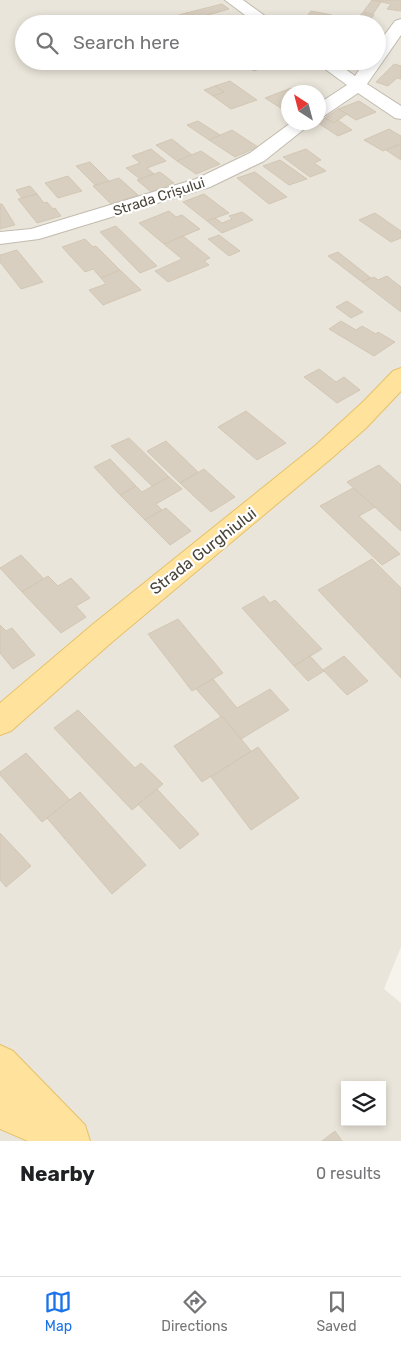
<!DOCTYPE html>
<html lang="en">
<head>
<meta charset="utf-8">
<style>
	:root { --surface:#fff; --page:#f6f6f6; --text:#202124; --muted:#757577; --line:#e0e0e0; --accent:#1a73e8 }
	body { margin:0; font-family:Rubik,sans-serif; background:var(--page); color:var(--text) }
	.controls { position:absolute; right:15px; bottom:15px; display:grid; overflow:hidden; border-radius:0px; box-shadow:0 2px 8px #0003 }
	.controls button { width:45px; height:45px; display:grid; place-items:center; padding:0; border:0; border-bottom:1px solid var(--line); background:var(--surface); color:var(--text); font:25px sans-serif }
	.compass { position:absolute; left:281px; top:85px; width:45px; height:45px; border-radius:50%; background:var(--surface); box-shadow:0 2px 8px #0003; rotate:324deg }
	.list { margin:0; padding:0; list-style:none }
	h2 { display:flex; justify-content:space-between; align-items:center; height:65px; margin:0; padding:0 20px; font-size:21px }
	h2 small { font-size:16px; font-weight:400; color:var(--muted) }
	.icon { flex:none; width:28px; height:28px; fill:none; stroke:currentColor; stroke-width:2; stroke-linecap:round; stroke-linejoin:round }
	.map { position:relative; flex:none; width:401px; height:1141px; overflow:hidden }
	.search { position:absolute; background:var(--surface); box-shadow:0 2px 8px #0003; left:15px; right:15px; top:15px; height:55px; display:flex; align-items:center; gap:12px; box-sizing:border-box; padding:0 18px; border-radius:28px; color:var(--muted); font-size:19px }
	.sheet { height:135px; background:var(--surface) }
	nav { display:flex; justify-content:space-around; align-items:center; box-sizing:border-box; height:70px; border-top:1px solid var(--line); background:var(--surface); font-size:14px; color:var(--muted) }
	nav a { display:grid; justify-items:center; gap:2px }
	nav .on { color:var(--accent) }
	.map>svg:first-child { display:block }
</style>
</head>
<body>
<div class="map">
<svg width="401" height="1141" viewBox="0 0 401 1141">
	<rect width="100%" height="100%" fill="#f6f3ec"/>
	<!-- residential -->
	<path fill="#eae5da" fill-rule="evenodd" d="M0 0H401V947L384 989 401 1003V1141H0ZM24 24H377V61H24ZM288 92H318V122H288ZM345 1085H382V1122H345Z"/>
	<!-- building -->
	<g fill="#d8cfc1" stroke="#d3c7b4">
		<path d="M372 0H401V11L387 9 391 4Z"/>
		<path d="M372 0 381 2 373 14 363 12Z"/>
		<path d="M222 4 229 9 194 19 186 13Z"/>
		<path d="M311 11 332 15 325 24H301Z"/>
		<path d="M186 13 191 16 164 24 158 21Z"/>
		<path d="M362 13 374 15 367 24 355 23Z"/>
		<path d="M239 61H271L275 63 254 71Z"/>
		<path d="M394 64 401 66V79L397 78 388 86 376 82Z"/>
		<path d="M230 81 257 100 231 109 213 96 224 92 215 86Z"/>
		<path d="M215 86 224 92 213 96 204 90Z"/>
		<path d="M291 88 299 92H288V111L287 112 265 98Z"/>
		<path d="M359 101 376 112 356 120 338 109Z"/>
		<path d="M338 109 347 114 334 123 325 118Z"/>
		<path d="M325 118 334 123 338 120 352 130 338 136 318 123Z"/>
		<path d="M198 121 220 135 209 140 187 125Z"/>
		<path d="M389 129 401 136V143L383 151 364 140Z"/>
		<path d="M232 130 258 147 235 157 209 140Z"/>
		<path d="M172 139 192 155 177 161 156 145Z"/>
		<path d="M401 144V160L386 150Z"/>
		<path d="M151 149 166 161 147 168 154 174 140 179 126 168 140 163 132 156Z"/>
		<path d="M306 149 321 160 314 163 326 171 310 177 283 157Z"/>
		<path d="M201 151 220 164 196 174 177 161Z"/>
		<path d="M280 160 307 179 289 185 263 166Z"/>
		<path d="M90 162 109 181 95 185 76 166Z"/>
		<path d="M160 172 174 183 151 192 137 180Z"/>
		<path d="M255 172 287 197 269 204 237 178Z"/>
		<path d="M68 176 82 191 58 198 45 183Z"/>
		<path d="M119 178 138 195 111 204 93 186Z"/>
		<path d="M30 186 37 194 22 198 16 190Z"/>
		<path d="M37 194 44 203 47 202 53 209 55 208 61 216 37 223 18 199Z"/>
		<path d="M204 194 229 213 207 221 183 202Z"/>
		<path d="M0 204H2L15 225 0 229Z"/>
		<path d="M169 211 176 217 182 215 200 229 164 244 139 223Z"/>
		<path d="M242 212 253 220 222 233 207 221 215 218 222 223 232 219 229 216Z"/>
		<path d="M375 213 401 231V238L391 242 359 220Z"/>
		<path d="M116 226 157 266 140 273 100 232Z"/>
		<path d="M219 235 240 251 229 256 208 239Z"/>
		<path d="M183 236 210 258 204 261 209 265 168 282 155 271 182 259 164 244Z"/>
		<path d="M85 239 93 247 96 246 120 270 101 278 93 269 85 272 62 247Z"/>
		<path d="M17 250 43 282 21 289 0 262V255Z"/>
		<path d="M338 252 371 278 362 282 328 256Z"/>
		<path d="M120 270 141 290 103 305 89 290 106 284 101 278Z"/>
		<path d="M387 276 401 287V312L362 282 374 277 378 280Z"/>
		<path d="M347 301 363 312 351 318 336 307Z"/>
		<path d="M341 321 356 330 362 326 376 334 378 332 395 342 374 356 329 329Z"/>
		<path d="M319 369 336 382 344 377 360 390 337 403 304 377Z"/>
		<path d="M246 411 286 443 257 460 218 427Z"/>
		<path d="M129 438 169 477 152 486 111 446Z"/>
		<path d="M166 441 198 472 180 483 147 451Z"/>
		<path d="M110 459 136 486 120 495 94 467Z"/>
		<path d="M379 465 401 485V531L347 482Z"/>
		<path d="M204 469 235 497 211 512 180 483Z"/>
		<path d="M169 477 182 489 156 504 162 510 145 520 120 495 136 486 142 492Z"/>
		<path d="M353 488 375 507 359 516 400 554 382 565 320 506Z"/>
		<path d="M166 508 191 531 170 545 145 520Z"/>
		<path d="M21 555 44 579 22 592 0 568Z"/>
		<path d="M372 559 401 588V678L318 590Z"/>
		<path d="M48 576 58 586 71 578 90 598 76 606 86 617 61 633 22 592Z"/>
		<path d="M264 596 270 603 275 600 322 649 294 666 242 608Z"/>
		<path d="M178 619 223 673 192 691 148 634Z"/>
		<path d="M0 625 6 631 12 628 35 655 13 669 0 653Z"/>
		<path d="M310 656 324 671 308 681 294 666Z"/>
		<path d="M344 656 368 681 347 695 323 670Z"/>
		<path d="M213 679 237 708 270 689 289 710 241 739 196 689Z"/>
		<path d="M78 710 135 768 141 763 163 784 132 810 54 728Z"/>
		<path d="M222 716 251 751 202 782 174 746Z"/>
		<path d="M258 747 299 798 251 830 211 777Z"/>
		<path d="M26 753 70 800 42 822 0 775V772Z"/>
		<path d="M157 789 199 834 180 849 138 804Z"/>
		<path d="M80 792 146 865 112 894 47 818Z"/>
		<path d="M0 833 31 866 6 887 0 880Z"/>
		<path d="M335 1131 342 1141H322Z"/>
	</g>
	<g fill="none" stroke-linecap="round" stroke-linejoin="round">
		<!-- minor casing -->
		<g stroke="#c2bbae" stroke-width="2">
			<g id="minor">
				<path d="M225 0H243L276 24H257Z"/>
				<path d="M401 19V35L367 84 401 106V119L395 118 358 93 324 116 318 117V104L347 85 314 61H334L355 76 365 61H377V45L395 21Z"/>
				<path d="M292 122H313L264 161 210 187 39 239 0 244V232L31 229 196 179 250 153Z"/>
			</g>
		</g>
		<!-- major casing -->
		<g stroke="#e6c16a" stroke-width="2">
			<g id="major">
				<path d="M401 368V391L366 428 333 457 112 642 11 731 0 735V703L92 625 316 445 364 401 393 371Z"/>
				<path d="M0 1045 13 1051 85 1125 90 1141H28L0 1129Z"/>
			</g>
		</g>
		<!-- minor -->
		<use href="#minor" fill="#fff" fill-rule="evenodd"/>
		<!-- major -->
		<use href="#major" fill="#ffe39c" fill-rule="evenodd"/>
	</g>
	<g text-anchor="middle" dominant-baseline="central" stroke-width="4.5" stroke-linejoin="round" paint-order="stroke">
		<!-- far-street labels -->
		<g font-size="14" fill="#4b4439" stroke="#fff">
			<text transform="translate(159 197) rotate(-18)">Strada Crișului</text>
		</g>
		<!-- street labels -->
		<g font-size="16" fill="#4b4439" stroke="#fff">
			<text transform="translate(203 551) rotate(-38)">Strada Gurghiului</text>
		</g>
	</g>
</svg>
<div class="controls">
<button><svg class="icon" aria-label="layers" viewBox="0 0 24 24"><path d="M12 4l9 5-9 5-9-5zM3 14l9 5 9-5"/></svg></button>
</div>
<svg class="compass" viewBox="-18 -18 36 36"><path d="M0-13l5 13h-10z" fill="#e53935"/><path d="M0 13l5-13h-10z" fill="#757577"/></svg>
<div class="search"><svg class="icon" aria-label="search" viewBox="0 0 24 24"><circle cx="10" cy="10" r="6"/><path d="M15 15l6 6"/></svg>Search here</div>
</div>
<section class="sheet">
<h2>Nearby<small>0 results</small></h2>
<ul class="list">
</ul>
</section>
<nav>
<a class="on"><svg class="icon" aria-label="map" viewBox="0 0 24 24"><path d="M3 6l6-2 6 2 6-2v14l-6 2-6-2-6 2zM9 4v14M15 6v14"/></svg>Map</a>
<a><svg class="icon" aria-label="directions" viewBox="0 0 24 24"><path d="M12 3l9 9-9 9-9-9zM9 14v-3h6M13 9l2 2-2 2"/></svg>Directions</a>
<a><svg class="icon" aria-label="saved" viewBox="0 0 24 24"><path d="M7 4h10v16l-5-4-5 4z"/></svg>Saved</a>
</nav>
</body>
</html>
